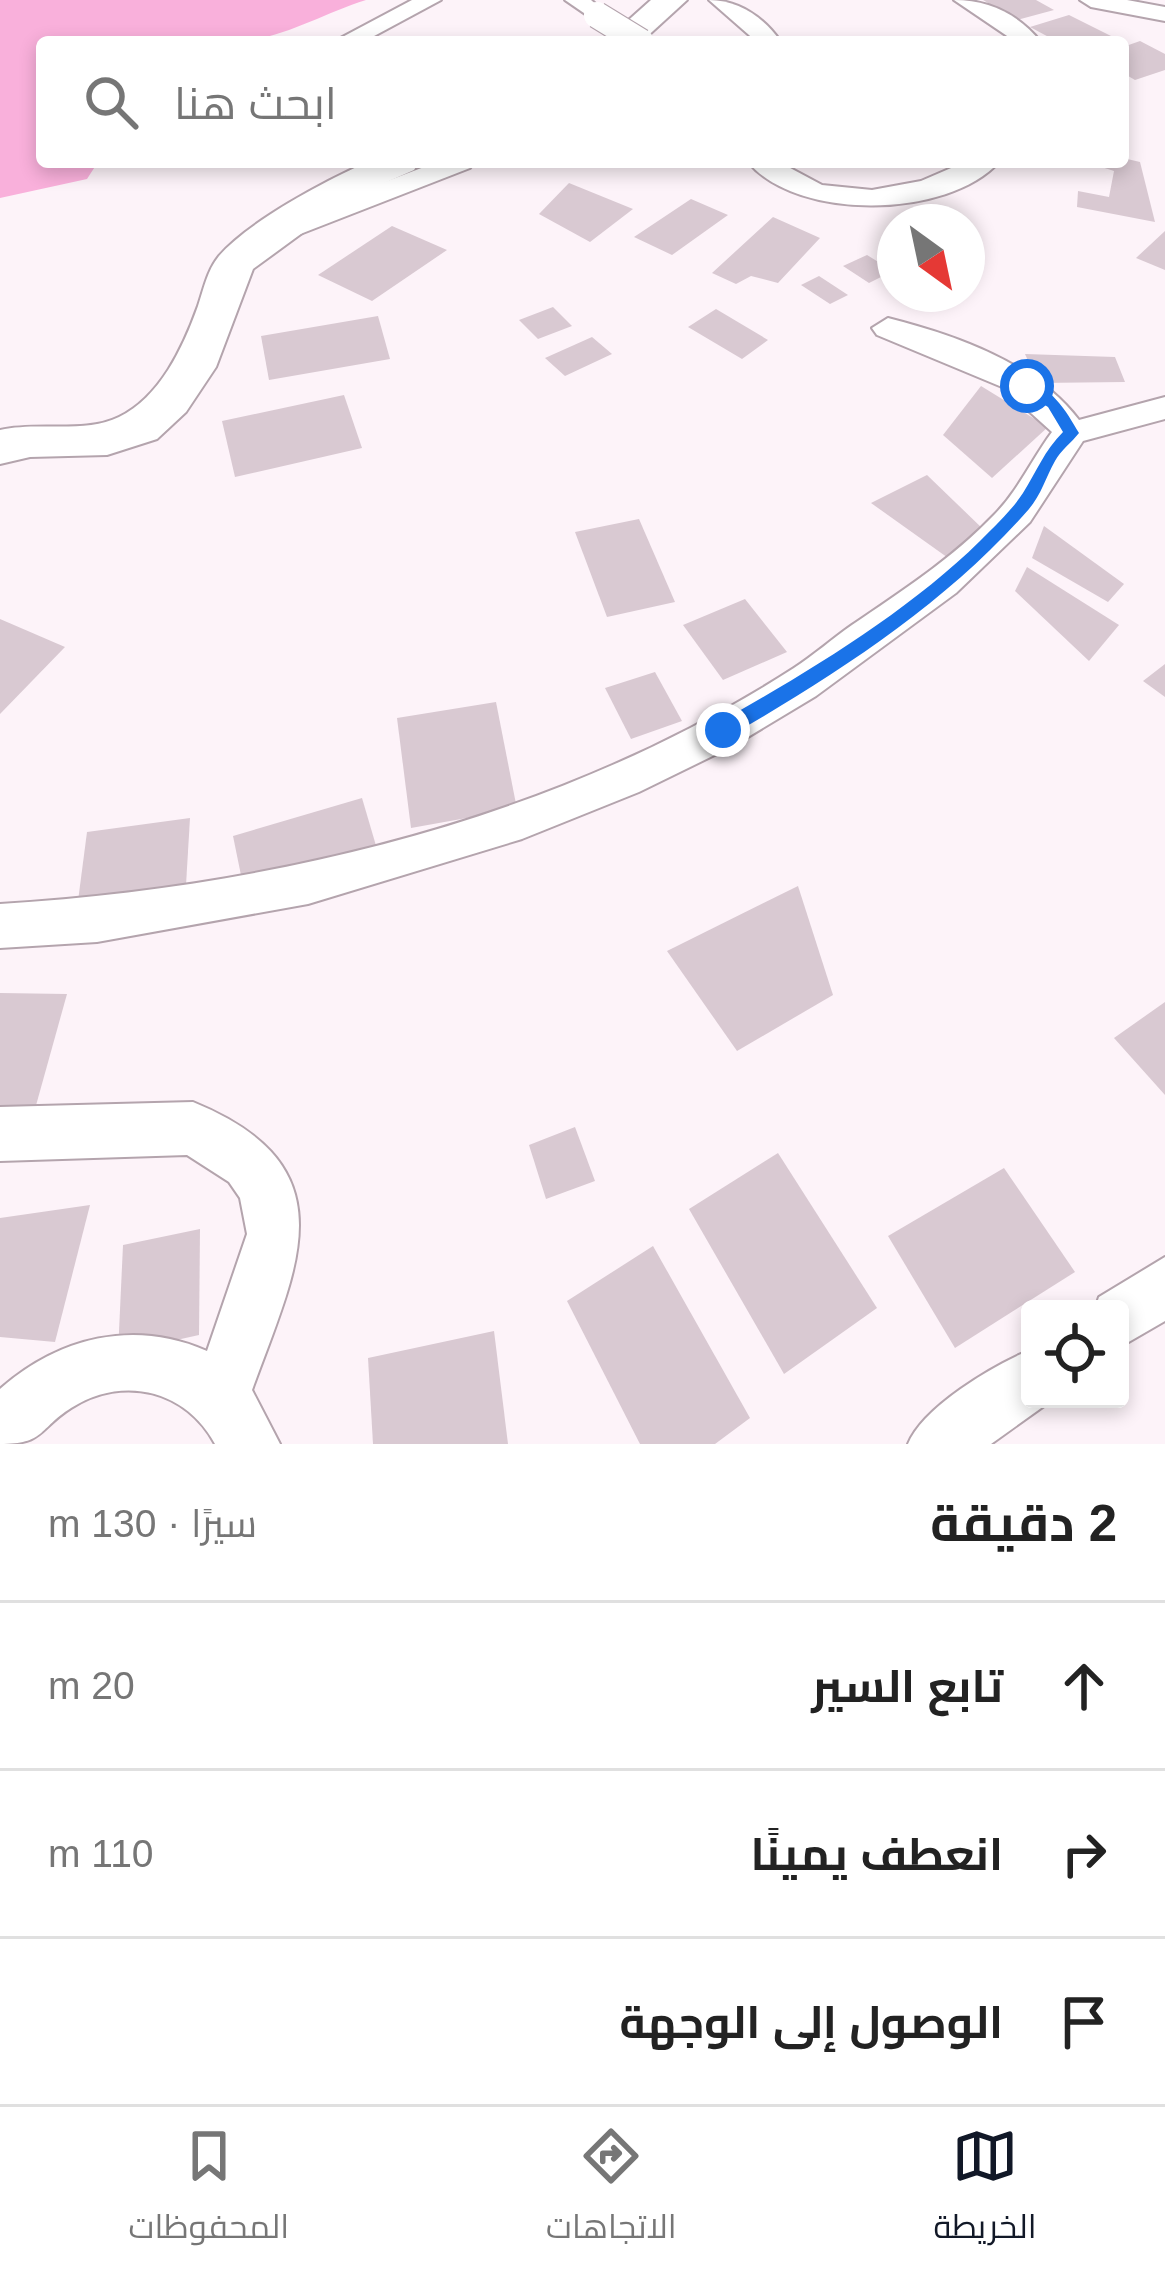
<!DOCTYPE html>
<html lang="ar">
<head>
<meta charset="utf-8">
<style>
	:root { --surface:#fff; --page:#f2f2f2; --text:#222; --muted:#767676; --line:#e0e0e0; --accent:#111827 }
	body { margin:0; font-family:Helvetica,Cairo,sans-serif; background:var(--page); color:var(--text); direction:rtl }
	.controls { position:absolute; right:36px; bottom:36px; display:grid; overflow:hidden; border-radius:12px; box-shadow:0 6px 18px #0003 }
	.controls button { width:108px; height:108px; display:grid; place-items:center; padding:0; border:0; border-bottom:3px solid var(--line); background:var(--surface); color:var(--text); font:60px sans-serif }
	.compass { position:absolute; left:877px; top:204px; width:108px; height:108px; border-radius:50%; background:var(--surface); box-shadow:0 6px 18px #0003; rotate:147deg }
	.stop { position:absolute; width:36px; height:36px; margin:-27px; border:9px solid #1a73e8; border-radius:50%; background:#fff }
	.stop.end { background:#1a73e8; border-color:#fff; box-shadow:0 3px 12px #0008 }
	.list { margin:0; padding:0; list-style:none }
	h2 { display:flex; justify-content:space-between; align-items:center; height:156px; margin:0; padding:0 48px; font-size:51px }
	h2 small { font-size:39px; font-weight:400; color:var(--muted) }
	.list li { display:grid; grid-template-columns:78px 1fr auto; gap:36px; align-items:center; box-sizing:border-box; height:168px; padding:0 48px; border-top:3px solid var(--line) }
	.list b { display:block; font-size:45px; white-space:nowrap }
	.list em { font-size:39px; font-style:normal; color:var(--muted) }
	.icon { flex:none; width:66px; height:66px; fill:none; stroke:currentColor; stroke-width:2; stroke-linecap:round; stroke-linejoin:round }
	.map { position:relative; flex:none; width:1165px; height:1444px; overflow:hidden; direction:ltr }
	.search { position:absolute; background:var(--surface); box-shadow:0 6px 18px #0003; left:36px; right:36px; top:36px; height:132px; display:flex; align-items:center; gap:30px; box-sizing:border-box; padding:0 42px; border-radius:12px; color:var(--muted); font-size:45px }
	.sheet { height:660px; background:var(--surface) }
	nav { display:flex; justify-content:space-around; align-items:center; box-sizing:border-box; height:168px; border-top:3px solid var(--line); background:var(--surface); font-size:33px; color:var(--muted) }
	nav a { display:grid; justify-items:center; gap:6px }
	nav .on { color:var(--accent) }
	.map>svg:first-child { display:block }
</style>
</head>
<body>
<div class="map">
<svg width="1165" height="1444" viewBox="0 0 1165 1444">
	<rect width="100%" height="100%" fill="#fdf3f9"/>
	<!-- green -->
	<path fill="#f9b0db" d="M0 0H366C311 17 259 55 201 36L189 42H42V162H98L87 179 0 198Z"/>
	<!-- building -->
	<g fill="#d9c9d2">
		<path d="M983 0H1036L1054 10 1017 20Z"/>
		<path d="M1069 15 1111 36 1094 42H1058L1030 27Z"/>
		<path d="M1140 41 1165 54V70L1135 80 1123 73V47Z"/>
		<path d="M1123 158 1140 162 1155 222 1077 207 1078 191 1109 197 1114 171 1086 162Z"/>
		<path d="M569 183 633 209 590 242 539 214Z"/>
		<path d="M691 199 728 215 672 255 634 237Z"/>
		<path d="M773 217 820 238 778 283 751 276 736 284 712 273Z"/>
		<path d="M392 226 447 250 372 301 318 275Z"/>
		<path d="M1165 231V270L1136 258Z"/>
		<path d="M867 255 893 271 869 283 843 266Z"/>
		<path d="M819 276 848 295 830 304 801 285Z"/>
		<path d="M553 307 572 326 538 339 519 320Z"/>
		<path d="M716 309 768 340 742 359 688 327Z"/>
		<path d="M378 316 390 359 269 380 261 336Z"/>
		<path d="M592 337 612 354 565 376 545 358Z"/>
		<path d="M1025 354 1115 357 1125 382 1038 383Z"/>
		<path d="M981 386 1048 427 992 478 943 435Z"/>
		<path d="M344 395 362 448 235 477 222 421Z"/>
		<path d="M927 475 984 530 951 560 871 503Z"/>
		<path d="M639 519 675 602 607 617 575 532Z"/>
		<path d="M1044 526 1124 584 1108 602 1032 558Z"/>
		<path d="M1027 567 1119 625 1089 661 1015 591Z"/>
		<path d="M745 599 787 652 723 680 683 625Z"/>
		<path d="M0 619 65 647 0 714Z"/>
		<path d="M1165 664V697L1143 681Z"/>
		<path d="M655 672 682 721 631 739 605 688Z"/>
		<path d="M496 702 517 809 411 828 397 718Z"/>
		<path d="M362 798 377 849 244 890 233 836Z"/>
		<path d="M190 818 186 885 78 901 87 832Z"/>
		<path d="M798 886 833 995 737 1051 667 951Z"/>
		<path d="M0 993 67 994 35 1109H0Z"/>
		<path d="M1165 1002V1095L1114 1038Z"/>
		<path d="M575 1127 595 1181 546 1199 529 1145Z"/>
		<path d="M778 1153 877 1308 784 1374 689 1209Z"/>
		<path d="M1004 1168 1075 1272 955 1348 888 1236Z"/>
		<path d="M90 1205 55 1342 0 1337V1218Z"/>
		<path d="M200 1229 199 1335 118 1353 123 1245Z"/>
		<path d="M653 1246 750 1418 715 1444H640L567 1301Z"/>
		<path d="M494 1331 508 1444H373L368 1358Z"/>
	</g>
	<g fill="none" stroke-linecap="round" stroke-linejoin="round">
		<!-- minor casing -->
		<g stroke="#b4a4ad" stroke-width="4">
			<g id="minor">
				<path d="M412 0H441L363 42H333Z"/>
				<path d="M565 0H591L608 15 597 22Z"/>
				<path d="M709 0C738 0 764 17 781 42H757Z"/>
				<path d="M954 0C989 0 1018 14 1041 42H1016Z"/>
				<path d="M1080 0H1127L1165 7V21L1091 7Z"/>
				<path d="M437 162H474L470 168 290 238H270L266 232 270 226Z"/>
				<path d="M748 162H779L822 185 872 190 921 181 965 162H999C949 218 798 222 748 162Z"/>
				<path d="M888 318C955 335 1036 363 1079 420L1165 397V419L1083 441 1030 522 956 593 816 696 733 746 639 792 522 839 308 904 97 942 0 948V904C275 887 560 819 794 668 814 655 832 639 852 625 902 591 953 558 995 514 1019 489 1032 459 1052 432L1002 387 877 335 872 328Z"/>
				<path d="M193 1102C352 1167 297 1266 252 1390L280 1444H215C187 1391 124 1374 71 1408 38 1429 45 1444 0 1444V1389C59 1337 134 1319 207 1351L247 1234 240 1198 229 1182 187 1155 0 1161V1107Z"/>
				<path d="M1165 1257V1321L1120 1347V1309H1095L1099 1297Z"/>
				<path d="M1030 1350V1399L1051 1401 991 1444H908C923 1407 992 1366 1030 1350Z"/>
			</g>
		</g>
		<!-- secondary casing -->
		<g stroke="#b4a4ad" stroke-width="4">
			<g id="secondary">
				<path d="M651 0H687L641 42H604Z"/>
				<path d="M368 162H419L414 170 350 198 253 269 216 367 186 412 157 439 107 455 30 457 0 464V430C37 421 85 434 119 417 160 397 183 348 198 306 204 288 207 271 219 256 248 222 326 180 368 162Z"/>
			</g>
		</g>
		<!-- minor -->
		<use href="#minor" fill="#fff" fill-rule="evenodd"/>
		<!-- secondary -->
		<use href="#secondary" fill="#fff" fill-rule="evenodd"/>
		<!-- minor-bridge casing -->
		<g stroke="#b4a4ad" stroke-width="28" stroke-linecap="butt">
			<path id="minor-bridge" d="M597 15 641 42"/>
		</g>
		<!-- minor-bridge -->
		<use href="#minor-bridge" stroke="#fff" stroke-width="26"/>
	</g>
	<!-- route -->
	<path fill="#1a73e8" d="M1021 383C1050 382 1066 411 1079 433 1072 442 1061 450 1055 461 1046 477 1041 495 1029 509 947 603 837 674 730 736H716V724C805 674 907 613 980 541 994 527 1012 510 1023 493 1037 471 1044 451 1063 432L1048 407 1021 390Z"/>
</svg>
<div class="controls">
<button><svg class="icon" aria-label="locate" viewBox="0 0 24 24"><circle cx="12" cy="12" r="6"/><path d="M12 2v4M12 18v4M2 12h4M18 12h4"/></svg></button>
</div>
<svg class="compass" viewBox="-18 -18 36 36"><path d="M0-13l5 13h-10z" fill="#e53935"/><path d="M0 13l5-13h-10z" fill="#767676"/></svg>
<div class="stop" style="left:1027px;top:386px"></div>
<div class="stop end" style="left:723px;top:730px"></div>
<div class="search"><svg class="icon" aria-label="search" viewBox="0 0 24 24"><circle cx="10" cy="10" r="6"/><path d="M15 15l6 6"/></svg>ابحث هنا</div>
</div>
<section class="sheet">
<h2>2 دقيقة<small>سيرًا · 130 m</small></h2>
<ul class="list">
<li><svg class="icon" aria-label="ahead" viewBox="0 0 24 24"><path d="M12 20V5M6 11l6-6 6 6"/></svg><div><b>تابع السير</b></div><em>20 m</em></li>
<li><svg class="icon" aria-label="right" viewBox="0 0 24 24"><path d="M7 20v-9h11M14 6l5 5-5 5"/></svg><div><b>انعطف يمينًا</b></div><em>110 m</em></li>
<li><svg class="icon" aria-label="arrive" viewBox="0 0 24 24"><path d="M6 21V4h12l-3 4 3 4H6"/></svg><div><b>الوصول إلى الوجهة</b></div></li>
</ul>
</section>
<nav>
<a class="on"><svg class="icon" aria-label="map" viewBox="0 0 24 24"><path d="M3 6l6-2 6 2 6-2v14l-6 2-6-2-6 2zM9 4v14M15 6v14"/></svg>الخريطة</a>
<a><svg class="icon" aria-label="directions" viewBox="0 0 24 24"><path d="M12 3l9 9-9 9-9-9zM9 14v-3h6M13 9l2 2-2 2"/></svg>الاتجاهات</a>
<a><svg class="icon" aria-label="saved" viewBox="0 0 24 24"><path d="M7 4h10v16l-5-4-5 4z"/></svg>المحفوظات</a>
</nav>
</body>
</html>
